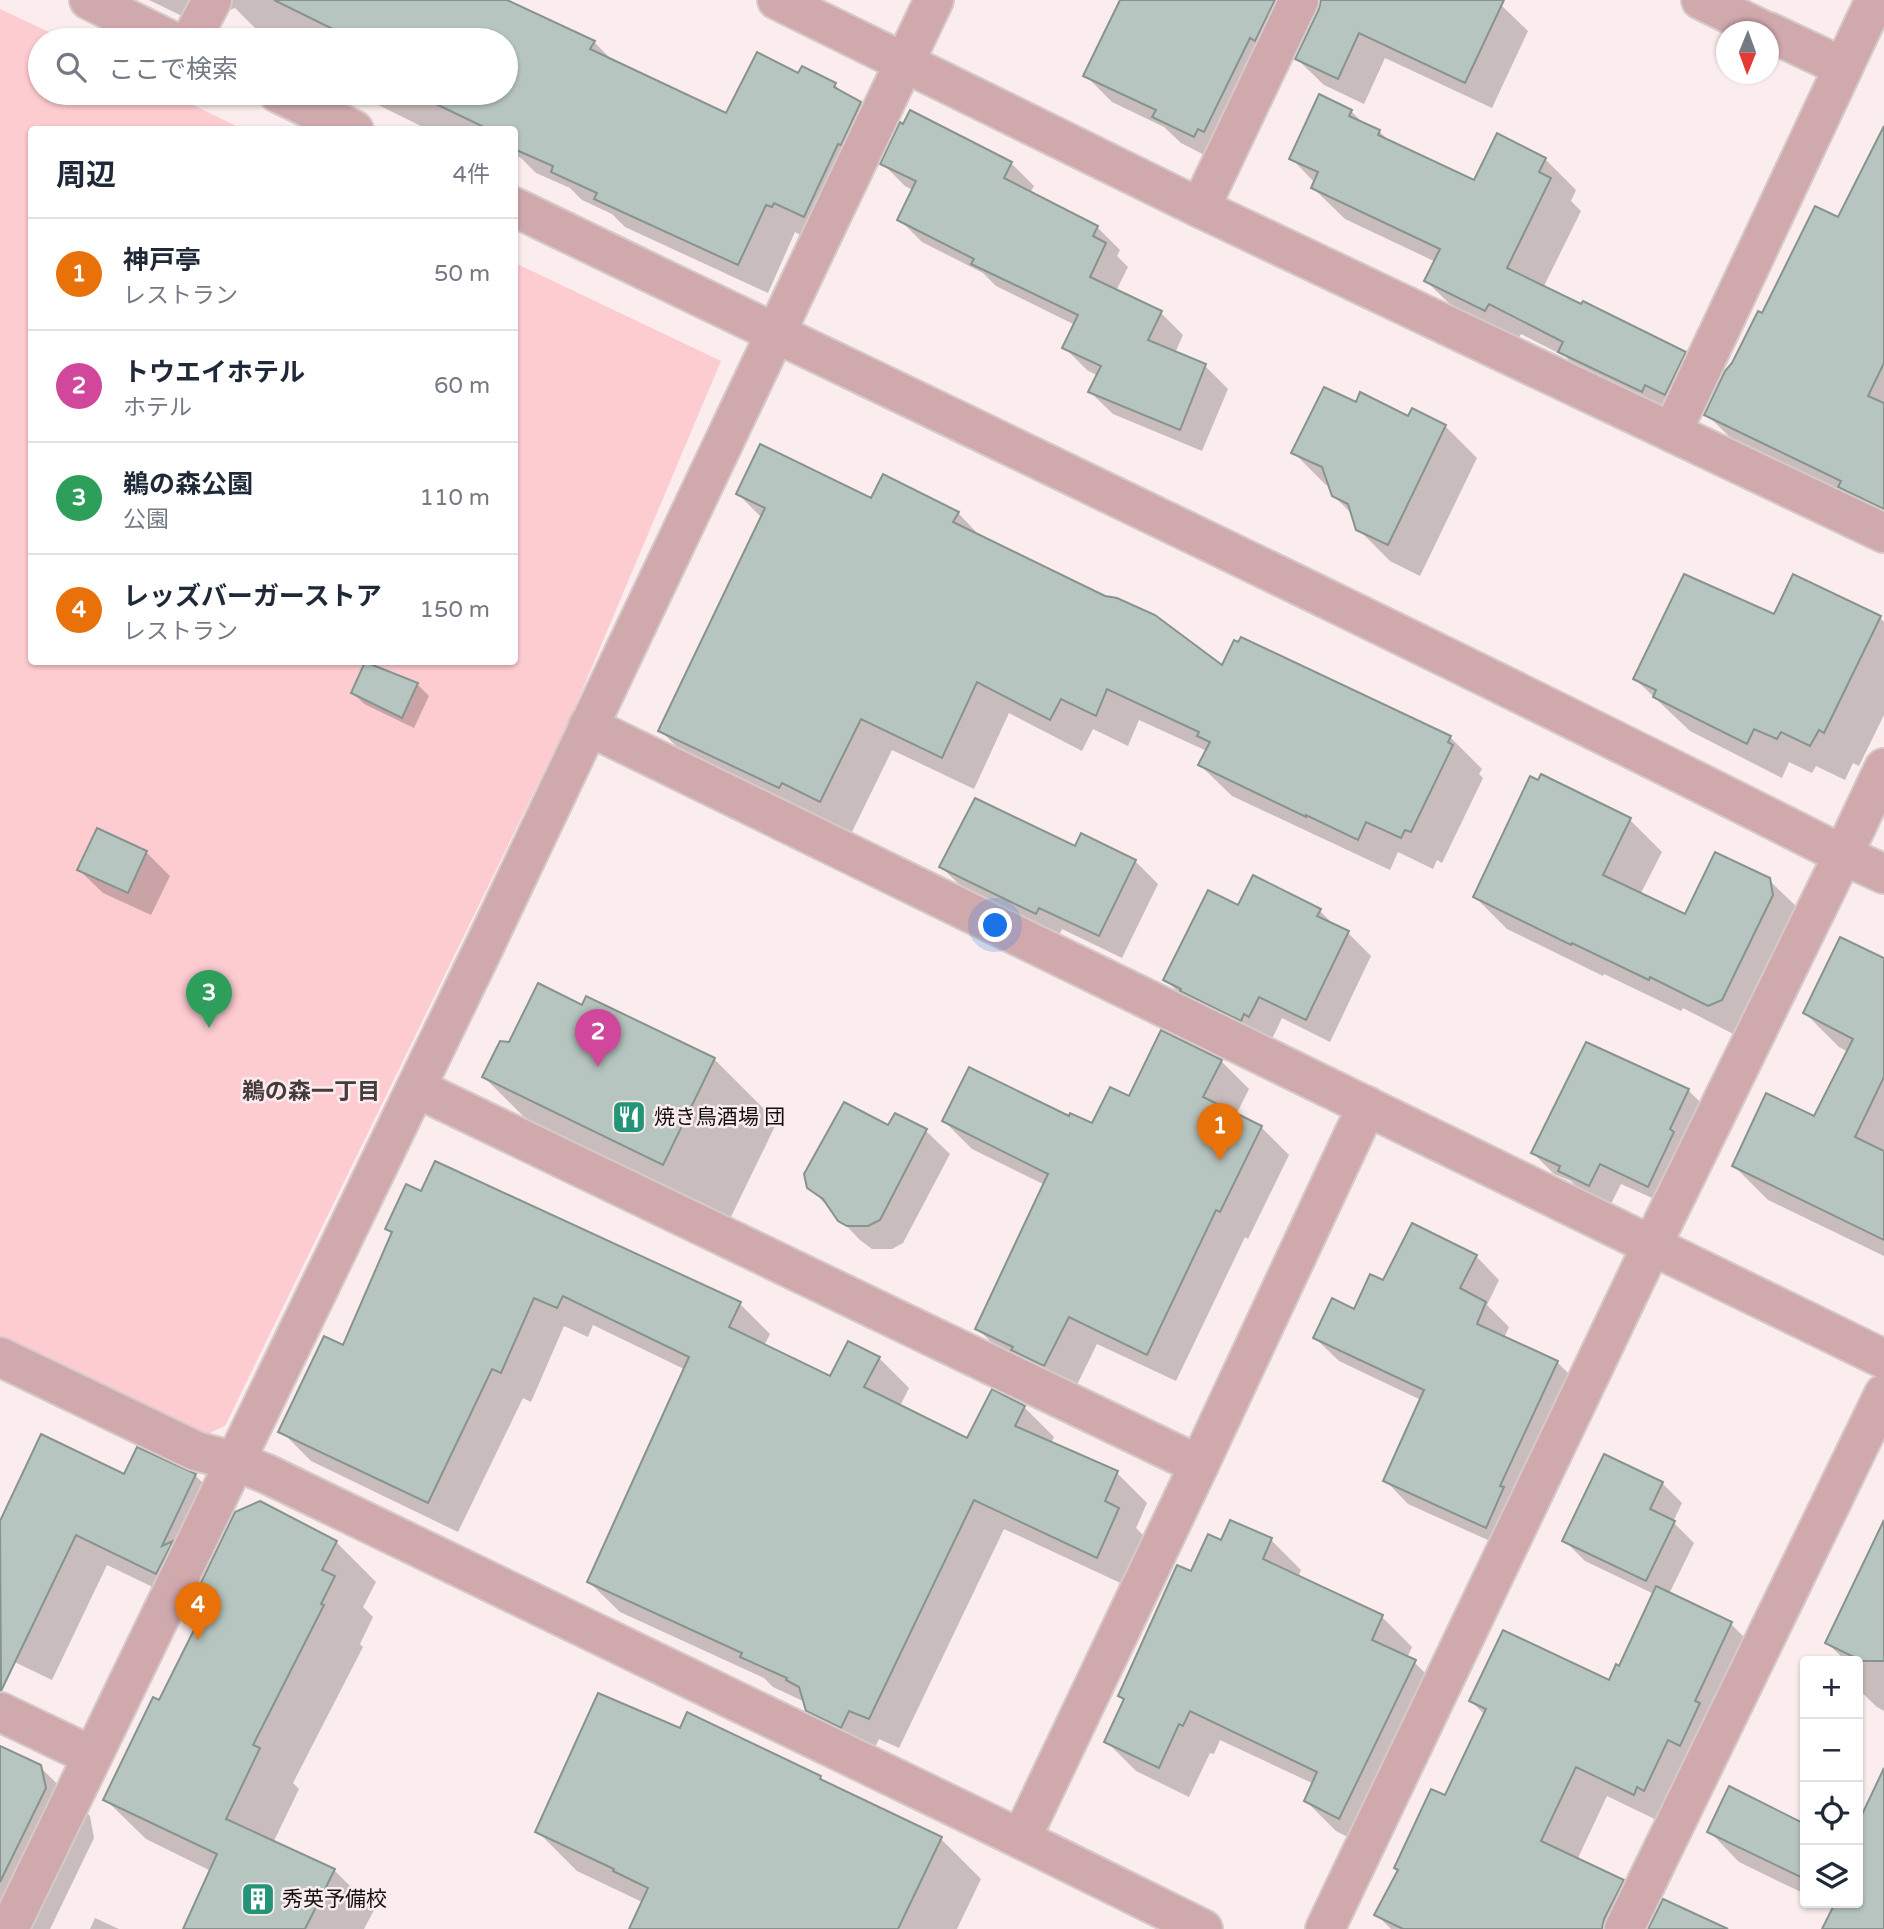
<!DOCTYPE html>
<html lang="ja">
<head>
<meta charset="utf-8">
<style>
	:root { --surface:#fff; --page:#f6f6f7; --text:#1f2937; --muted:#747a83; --line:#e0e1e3; --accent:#0b8043 }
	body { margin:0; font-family:"Varela Round","Noto Sans JP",sans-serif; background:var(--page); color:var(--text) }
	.controls { position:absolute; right:21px; bottom:21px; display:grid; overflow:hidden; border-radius:7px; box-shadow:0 2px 5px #0004 }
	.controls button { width:63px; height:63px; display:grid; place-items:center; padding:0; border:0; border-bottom:2px solid var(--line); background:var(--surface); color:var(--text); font:35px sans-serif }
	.compass { position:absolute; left:1716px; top:21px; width:63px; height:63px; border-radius:50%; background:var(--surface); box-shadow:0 2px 5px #0004; rotate:181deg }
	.you { position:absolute; left:996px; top:926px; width:24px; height:24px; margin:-18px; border:5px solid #fff; border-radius:50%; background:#1a73e8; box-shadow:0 0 0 10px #1a73e833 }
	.badge { display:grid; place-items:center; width:46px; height:46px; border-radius:50%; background:var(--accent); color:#fff; font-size:23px; font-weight:700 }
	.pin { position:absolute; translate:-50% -58px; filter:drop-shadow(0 2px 4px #0008) }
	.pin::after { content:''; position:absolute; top:37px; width:24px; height:21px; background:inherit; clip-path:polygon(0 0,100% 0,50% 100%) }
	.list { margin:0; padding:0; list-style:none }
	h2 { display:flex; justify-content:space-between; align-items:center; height:91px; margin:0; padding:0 28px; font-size:30px }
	h2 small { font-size:23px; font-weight:400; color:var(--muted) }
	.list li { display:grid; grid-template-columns:46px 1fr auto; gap:21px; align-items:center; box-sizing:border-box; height:112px; padding:0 28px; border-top:2px solid var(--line) }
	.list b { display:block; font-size:26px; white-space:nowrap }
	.list p { margin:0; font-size:23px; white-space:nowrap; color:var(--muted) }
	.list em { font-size:23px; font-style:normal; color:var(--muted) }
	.icon { flex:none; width:38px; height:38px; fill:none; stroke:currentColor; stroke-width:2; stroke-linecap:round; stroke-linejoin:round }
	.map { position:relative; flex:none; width:1884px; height:1929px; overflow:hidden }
	.search { position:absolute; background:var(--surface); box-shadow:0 2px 5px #0004; left:28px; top:28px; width:490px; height:77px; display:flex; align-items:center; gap:18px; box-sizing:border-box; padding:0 24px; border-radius:38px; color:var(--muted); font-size:26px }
	.panel { position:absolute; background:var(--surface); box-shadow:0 2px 5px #0004; left:28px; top:126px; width:490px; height:539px; border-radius:7px }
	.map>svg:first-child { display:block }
</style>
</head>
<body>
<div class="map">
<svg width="1884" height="1929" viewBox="0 0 1884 1929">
	<rect width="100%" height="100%" fill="#fbeced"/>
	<!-- green -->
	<path fill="#fdccd1" d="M0 9 66 40H40V93H169L242 129 32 130V662H514L515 263 721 361 572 714 225 1426 201 1437 0 1342Z"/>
	<!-- shadow -->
	<g fill="#0003">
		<path d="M149 0H501L594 42 614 62 727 116 799 75 835 85 845 95 860 103 889 132 801 235 795 232 768 293 625 227 612 214 582 200 570 188 536 173 521 158 514 155V130H461L454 126 453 130H429L354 93H506V40H271L263 36 235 8 230 10 222 19 205 27Z"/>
		<path d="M1122 0H1500L1501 5 1528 31 1492 108 1385 58 1364 104 1324 85 1297 59 1321 5 1312 8 1220 163 1181 143 1164 127 1112 102 1086 76Z"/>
		<path d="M1320 97 1351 111 1365 125 1379 131 1391 143 1475 182 1545 159 1576 190 1571 201 1581 211 1543 288 1685 353 1716 384 1697 425 1591 383 1566 357 1521 334 1517 341 1458 312 1426 281 1436 262 1345 219 1313 188 1315 183 1291 158Z"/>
		<path d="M1884 153V522L1734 441 1706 414 1762 316 1839 220Z"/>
		<path d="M882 163H1011L1034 186 1030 193 1097 227 1120 250 1117 256 1128 267 1116 291 1161 313 1183 335 1175 353 1205 366 1228 389 1202 451 1113 414 1090 392 1098 376 1087 370 1064 347 1075 325 996 286 983 273 922 242 899 219 913 190 905 186Z"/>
		<path d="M1409 418 1445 426 1477 458 1420 576 1390 561 1358 529 1354 516 1333 495 1330 487 1325 484 1293 452Z"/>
		<path d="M738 494 872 500 958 513 983 539 1223 667 1450 737 1482 769 1479 774 1483 778 1442 863 1437 860 1433 869 1398 852 1390 870 1232 796 1200 765 1207 751 1139 720 1128 746 1093 729 1082 751 1009 713 974 789 892 750 852 832 814 814 811 819 692 762 660 730 762 518Z"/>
		<path d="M1775 616 1880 618 1884 622V715L1859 766 1853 763 1845 780 1816 766 1812 773 1789 762 1782 778 1690 731 1635 679Z"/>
		<path d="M367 662 417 684 429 696 414 728 364 704 353 693Z"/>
		<path d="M1630 820 1662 852 1640 895 1685 917 1769 880 1802 912 1741 1038 1683 1008 1681 1011 1604 974 1603 976 1507 929 1475 897Z"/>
		<path d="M1076 848 1135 861 1158 884 1122 958 1062 929 1059 935 964 889 941 867Z"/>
		<path d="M146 852 170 876 151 915 103 893 79 870Z"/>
		<path d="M1238 908 1319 910 1336 927 1348 933 1371 956 1330 1042 1282 1018 1272 1039 1267 1036 1264 1042 1188 1002 1165 979Z"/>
		<path d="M1884 960V1256L1768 1200 1734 1166 1815 1119 1848 1052 1839 1047 1805 1013Z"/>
		<path d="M583 1007 714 1059 777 1122 726 1227 547 1140 484 1077 510 1044Z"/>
		<path d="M1221 1061 1249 1089 1236 1115 1261 1127 1289 1155 1248 1239 1245 1237 1176 1381 1097 1344 1073 1393 1005 1356 977 1328 1045 1185 972 1149 944 1121 1070 1119 1092 1125 1130 1098Z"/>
		<path d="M1688 1090 1709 1111 1670 1206 1621 1184 1610 1206 1581 1192 1571 1181 1554 1174 1533 1153Z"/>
		<path d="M895 1116 926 1131 950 1154 903 1243 892 1249H872L860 1240 809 1187 889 1127Z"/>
		<path d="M387 1229 740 1304 770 1334 764 1346 831 1378 879 1358 909 1388 900 1406 968 1440 1024 1407 1054 1437 1051 1444 1117 1473 1147 1503 1136 1528 1148 1540 1127 1586 1004 1529 899 1748 879 1739 871 1756 839 1741 808 1710 805 1702 773 1687 764 1678 620 1612 589 1582 686 1370 593 1325 588 1337 564 1326 531 1402 523 1398 458 1532 311 1461 281 1431 344 1347 393 1235Z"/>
		<path d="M1476 1256 1499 1280 1487 1305 1509 1327 1504 1338 1557 1362 1581 1386 1510 1550 1408 1504 1385 1480 1421 1400 1339 1361 1315 1338 1355 1311 1383 1282Z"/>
		<path d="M42 1436 125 1476 195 1475 226 1507 197 1568 203 1573 188 1604 107 1565 52 1680 0 1655V1525Z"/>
		<path d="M1662 1483 1682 1503 1673 1522 1694 1543 1669 1594 1730 1623 1761 1654 1665 1824 1607 1796 1577 1860 1623 1881 1653 1912 1645 1929H1391L1377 1915 1446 1797 1485 1715 1471 1701 1610 1683 1620 1668 1654 1594 1585 1561 1564 1540Z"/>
		<path d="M1884 1524V1711L1877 1707 1858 1689V1661H1846L1827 1643Z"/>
		<path d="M1271 1540 1301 1570 1298 1578 1382 1617 1412 1647 1407 1658 1414 1662 1444 1692 1370 1848 1336 1831 1306 1801 1314 1784 1220 1740 1214 1754 1210 1753 1189 1797 1136 1771 1106 1741 1125 1701 1120 1695 1192 1573 1222 1542Z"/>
		<path d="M336 1542 376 1582 363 1607 373 1617 360 1644 363 1647 293 1783 299 1789 273 1843 334 1870 374 1910 364 1929H185L211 1871 146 1839 106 1800 160 1702 203 1615 196 1608Z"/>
		<path d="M681 1731 820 1777 828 1785 941 1839 981 1879 957 1929H629L642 1902 577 1871 537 1831Z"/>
		<path d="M0 1748 40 1767 90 1816 94 1838 50 1929H0Z"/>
		<path d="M1884 1772V1929H1824L1835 1908 1824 1903H1858V1827Z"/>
		<path d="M1729 1788 1805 1826V1894L1739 1862 1709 1831Z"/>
		<path d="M95 1918 119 1929H90Z"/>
	</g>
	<!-- building -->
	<g fill="#b7c5c0" stroke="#87938e" stroke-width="2">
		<path d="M274 0H507L595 41 590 49 726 113 757 52 798 73 802 66 836 83 834 87 861 102 841 145 838 144 804 217 774 203 772 207 766 205 738 265 594 199 597 193 551 172 553 166 514 149V130H490L413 93H506V40H355Z"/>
		<path d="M1120 0H1275L1255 41 1250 38 1204 132 1198 129 1194 137 1152 117 1156 110 1083 76Z"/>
		<path d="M1321 0H1504L1465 83 1359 33 1338 79 1295 59 1319 9Z"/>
		<path d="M1319 94 1352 110 1349 116 1380 130 1378 135 1474 180 1497 133 1546 158 1539 172 1551 178 1507 268 1581 304 1583 301 1686 352 1665 395 1645 385 1642 392 1558 352 1563 342 1489 304 1485 311 1424 281 1440 249 1311 188 1318 172 1289 159Z"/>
		<path d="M910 110 1012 162 1004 178 1098 226 1093 236 1106 243 1090 277 1162 311 1148 340 1206 364 1180 430 1088 392 1101 366 1062 348 1078 315 971 264 974 259 897 220 916 181 880 164 900 122 903 124Z"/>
		<path d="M1884 126V363L1868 396 1884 403V509L1838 487 1841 481 1704 415 1725 371 1732 363 1758 311 1762 313 1815 206 1838 217Z"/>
		<path d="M1324 387 1356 402 1360 392 1408 416 1412 408 1446 425 1388 545 1356 530 1348 504 1332 496 1322 467 1291 453Z"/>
		<path d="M760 444 871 498 883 474 959 512 953 522 1105 596 1117 598 1155 615 1222 665 1234 640 1238 642 1241 637 1451 736 1448 742 1453 745 1411 832 1405 830 1401 838 1366 822 1358 840 1306 815V817L1198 765 1210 742 1197 736 1199 732 1107 689 1096 716 1061 699 1050 720 977 682 942 758 861 719 820 802 782 783 779 788 658 731 765 508 736 494Z"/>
		<path d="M1684 574 1774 614 1793 574 1881 616 1824 733 1819 730 1810 746 1781 732 1777 739 1754 729 1747 744 1653 697 1656 690 1633 679Z"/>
		<path d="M365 662 418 683 402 718 351 693Z"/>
		<path d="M1541 774 1631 818 1603 875 1685 914 1715 852 1770 878 1773 895 1722 1000 1708 1006 1650 977 1649 980 1572 943 1571 945 1473 897 1530 776 1538 780Z"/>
		<path d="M975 798 1075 846 1081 833 1136 860 1099 936 1039 908 1036 914 939 867Z"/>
		<path d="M97 828 147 851 128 893 77 870Z"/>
		<path d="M1253 875 1321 909 1317 916 1349 931 1306 1020 1259 997 1249 1017 1244 1014 1241 1021 1180 991 1181 989 1163 980 1208 890 1238 905Z"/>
		<path d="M1840 937 1884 958V1077L1855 1137 1884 1151V1240L1732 1166 1766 1093 1814 1116 1853 1039 1803 1013Z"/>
		<path d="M538 983 582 1005 586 996 715 1058 663 1165 482 1077 500 1041 509 1042Z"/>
		<path d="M1161 1030 1222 1060 1203 1097 1262 1126 1220 1212 1216 1210 1147 1355 1069 1317 1044 1366 1011 1350 1013 1347 975 1329 1048 1174 942 1121 969 1067 1069 1116 1070 1113 1092 1123 1110 1087 1129 1096Z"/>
		<path d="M1586 1042 1689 1089 1670 1129 1674 1132 1648 1187 1600 1164 1589 1186 1558 1171 1560 1166 1531 1153Z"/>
		<path d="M844 1102 888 1125 895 1113 927 1129 880 1220 868 1226H847L838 1221 823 1199 807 1188 804 1174Z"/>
		<path d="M435 1161 741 1302 729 1327 830 1376 848 1341 880 1357 864 1387 967 1438 992 1389 1025 1406 1015 1426 1118 1471 1105 1501 1119 1508 1097 1558 974 1500 869 1719 849 1711 841 1728 806 1711 799 1687 786 1680 787 1678 740 1657 742 1653 587 1582 689 1357 563 1296 557 1308 534 1298 501 1373 492 1369 428 1503 278 1432 324 1336 343 1345 392 1232 385 1229 406 1184 421 1191Z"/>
		<path d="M1412 1223 1477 1255 1460 1288 1486 1302 1477 1324 1558 1361 1500 1486 1504 1487 1486 1528 1383 1481 1424 1390 1313 1338 1332 1298 1354 1309 1370 1274 1383 1280Z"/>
		<path d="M41 1434 124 1474 137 1447 196 1474 162 1546 173 1541 156 1574 76 1535 1 1691 0 1521Z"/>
		<path d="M1604 1454 1663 1482 1650 1509 1675 1521 1646 1581 1562 1541Z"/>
		<path d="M260 1501 337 1541 322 1570 335 1576 321 1604 324 1605 253 1745 260 1748 226 1819 335 1869 305 1929H183L217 1854 103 1800 153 1697 159 1700 203 1612 194 1608 200 1596 196 1593 235 1512Z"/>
		<path d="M1230 1520 1272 1538 1263 1559 1383 1615 1372 1640 1416 1660 1339 1819 1304 1801 1317 1772 1190 1711 1183 1726 1179 1724 1159 1768 1104 1742 1124 1699 1118 1696 1177 1565 1191 1571 1208 1534 1221 1540Z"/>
		<path d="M1884 1520V1661H1862L1825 1643Z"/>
		<path d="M1656 1586 1732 1622 1695 1701 1700 1703 1680 1746 1668 1740 1644 1791 1637 1787 1634 1795 1576 1767 1541 1841 1624 1880 1604 1919 1602 1929H1403L1374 1915 1398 1870 1394 1868 1431 1789 1445 1795 1486 1709 1469 1701 1503 1630 1609 1680 1616 1664 1619 1666Z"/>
		<path d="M598 1693 680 1728 687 1712 821 1776 820 1779 942 1837 898 1929H629L648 1888 613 1871 614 1869 535 1832Z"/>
		<path d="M0 1746 41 1765 46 1788 0 1882Z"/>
		<path d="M1884 1768V1929H1822L1835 1903H1858V1823Z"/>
		<path d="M1729 1786 1805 1824V1879L1707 1832Z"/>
		<path d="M1663 1899 1728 1929H1648Z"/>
	</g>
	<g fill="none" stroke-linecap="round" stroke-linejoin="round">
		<!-- minor casing -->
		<g stroke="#d6c9ca" stroke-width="42">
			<g id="minor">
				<path d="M89 0 170 40"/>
				<path d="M777 0 1200 208 1884 533"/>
				<path d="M1701 0 1767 32"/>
				<path d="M1769 32 1843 67"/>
				<path d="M191 40 212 0"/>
				<path d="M278 93 354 130"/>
				<path d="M514 207C958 422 1404 632 1843 855L1652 1245 1325 1929"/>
				<path d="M1200 208 1299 0"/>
				<path d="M1672 432 1875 0"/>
				<path d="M588 726 1884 1359"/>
				<path d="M416 1088 1199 1465"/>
				<path d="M0 1357 196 1451 234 1461 267 1474 1021 1839 1203 1929"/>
				<path d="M0 1712 92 1756"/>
				<path d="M1021 1839 1199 1465 1367 1106"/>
				<path d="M9 1929 485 945 934 0"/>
				<path d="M1624 1929 1884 1394"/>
			</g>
		</g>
		<!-- tertiary casing -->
		<g stroke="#d6c9ca" stroke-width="42">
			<path id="tertiary" d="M1884 768 1843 855 1884 874"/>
		</g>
		<!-- minor -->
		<use href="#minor" stroke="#d0a9ad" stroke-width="38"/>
		<!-- tertiary -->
		<use href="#tertiary" stroke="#d0a9ad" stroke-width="38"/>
	</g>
	<!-- icons -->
	<defs>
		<g id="restaurant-square" transform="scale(1.75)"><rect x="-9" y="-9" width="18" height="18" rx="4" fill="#239477" stroke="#fbeced"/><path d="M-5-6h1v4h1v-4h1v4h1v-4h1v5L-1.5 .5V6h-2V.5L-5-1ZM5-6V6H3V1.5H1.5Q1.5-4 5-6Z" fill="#fff"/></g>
		<g id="building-square" transform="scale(1.75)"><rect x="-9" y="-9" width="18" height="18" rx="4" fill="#239477" stroke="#fbeced"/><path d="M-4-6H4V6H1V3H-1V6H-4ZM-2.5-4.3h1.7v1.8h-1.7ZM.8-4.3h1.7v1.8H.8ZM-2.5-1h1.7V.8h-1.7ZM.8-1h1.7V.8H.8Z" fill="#fff"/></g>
	</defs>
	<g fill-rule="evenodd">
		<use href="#restaurant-square" x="629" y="1117"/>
		<use href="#building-square" x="258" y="1899"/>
	</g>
	<g text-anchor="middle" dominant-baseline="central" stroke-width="5" stroke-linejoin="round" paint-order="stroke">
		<!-- poi labels -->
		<g font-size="21" fill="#140f10" stroke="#fbeced" text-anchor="start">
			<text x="654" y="1117">焼き鳥酒場 団</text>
			<text x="282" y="1899">秀英予備校</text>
		</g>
		<!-- neighbourhood labels -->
		<g font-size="23" font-weight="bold" fill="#473c3d" stroke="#fbeced">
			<text x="311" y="1092">鵜の森一丁目</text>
		</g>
	</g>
</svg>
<div class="controls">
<button>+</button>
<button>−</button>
<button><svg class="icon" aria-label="locate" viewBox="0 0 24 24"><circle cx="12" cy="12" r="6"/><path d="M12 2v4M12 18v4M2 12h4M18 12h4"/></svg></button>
<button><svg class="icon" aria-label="layers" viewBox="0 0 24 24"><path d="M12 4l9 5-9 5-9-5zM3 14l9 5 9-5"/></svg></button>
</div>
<svg class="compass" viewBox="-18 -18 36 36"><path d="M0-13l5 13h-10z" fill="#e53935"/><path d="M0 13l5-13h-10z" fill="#747a83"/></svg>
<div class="you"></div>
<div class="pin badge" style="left:1220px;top:1161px;background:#e8710a">1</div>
<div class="pin badge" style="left:598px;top:1067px;background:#d1479c">2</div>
<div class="pin badge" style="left:209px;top:1028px;background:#2e9e5b">3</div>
<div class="pin badge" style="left:198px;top:1640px;background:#e8710a">4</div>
<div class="search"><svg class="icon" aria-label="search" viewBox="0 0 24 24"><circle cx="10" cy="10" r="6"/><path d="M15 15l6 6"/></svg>ここで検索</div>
<section class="panel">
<h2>周辺<small>4件</small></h2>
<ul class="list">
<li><span class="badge" style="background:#e8710a">1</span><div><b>神戸亭</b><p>レストラン</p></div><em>50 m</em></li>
<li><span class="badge" style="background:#d1479c">2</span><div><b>トウエイホテル</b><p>ホテル</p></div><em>60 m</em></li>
<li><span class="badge" style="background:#2e9e5b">3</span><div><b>鵜の森公園</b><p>公園</p></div><em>110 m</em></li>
<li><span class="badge" style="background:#e8710a">4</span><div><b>レッズバーガーストア</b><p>レストラン</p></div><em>150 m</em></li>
</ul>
</section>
</div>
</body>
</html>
